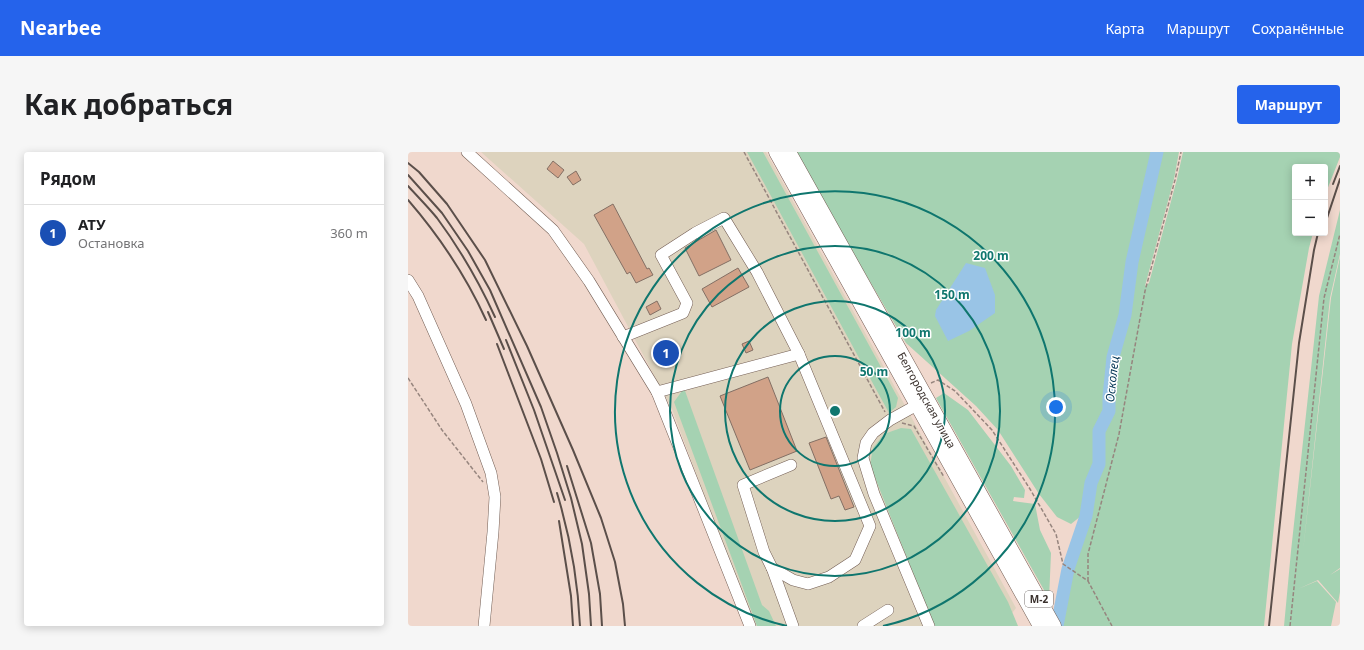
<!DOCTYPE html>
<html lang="ru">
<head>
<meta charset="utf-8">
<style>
	:root { --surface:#fff; --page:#f6f6f6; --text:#202124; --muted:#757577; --line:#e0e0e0; --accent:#2563eb }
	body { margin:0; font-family:"Noto Sans",sans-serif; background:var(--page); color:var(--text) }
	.controls { position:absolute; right:12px; top:12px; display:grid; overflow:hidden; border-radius:4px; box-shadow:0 2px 10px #0003 }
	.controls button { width:36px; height:36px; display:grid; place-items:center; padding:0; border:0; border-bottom:1px solid var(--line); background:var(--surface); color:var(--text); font:20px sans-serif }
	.you { position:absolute; left:648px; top:255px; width:14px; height:14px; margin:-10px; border:3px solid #fff; border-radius:50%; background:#1a73e8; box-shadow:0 0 0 6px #1a73e833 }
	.badge { display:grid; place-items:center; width:26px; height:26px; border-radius:50%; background:var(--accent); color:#fff; font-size:13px; font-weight:700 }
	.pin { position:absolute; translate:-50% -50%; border:2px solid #fff; box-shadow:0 1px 4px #0006 }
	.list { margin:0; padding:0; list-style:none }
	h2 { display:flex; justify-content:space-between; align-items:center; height:52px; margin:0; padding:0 16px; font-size:17px }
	h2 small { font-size:13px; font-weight:400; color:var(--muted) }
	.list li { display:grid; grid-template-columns:26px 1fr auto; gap:12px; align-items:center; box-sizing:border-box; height:56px; padding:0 16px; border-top:1px solid var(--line) }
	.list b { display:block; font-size:15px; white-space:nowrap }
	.list p { margin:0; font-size:13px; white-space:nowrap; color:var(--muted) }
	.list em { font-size:13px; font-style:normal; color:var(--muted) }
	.map { position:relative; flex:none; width:932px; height:474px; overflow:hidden; border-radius:4px }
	header { display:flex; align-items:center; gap:24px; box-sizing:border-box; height:56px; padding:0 20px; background:var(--accent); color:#fff }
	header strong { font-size:19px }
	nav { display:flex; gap:22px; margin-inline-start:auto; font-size:14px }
	.intro { display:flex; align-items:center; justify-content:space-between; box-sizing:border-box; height:96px; padding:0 24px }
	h1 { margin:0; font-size:28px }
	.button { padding:10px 18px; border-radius:4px; background:var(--accent); color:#fff; font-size:14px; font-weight:700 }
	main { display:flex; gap:24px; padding:0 24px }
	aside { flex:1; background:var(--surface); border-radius:4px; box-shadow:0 2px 10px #0003 }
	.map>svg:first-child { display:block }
</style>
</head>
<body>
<header>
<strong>Nearbee</strong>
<nav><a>Карта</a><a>Маршрут</a><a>Сохранённые</a></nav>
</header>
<div class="intro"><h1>Как добраться</h1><a class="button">Маршрут</a></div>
<main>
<aside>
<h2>Рядом<small></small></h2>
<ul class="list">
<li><span class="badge" style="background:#1a4fb4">1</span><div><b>АТУ</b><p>Остановка</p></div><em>360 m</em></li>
</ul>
</aside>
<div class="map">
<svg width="932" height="474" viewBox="0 0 932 474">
	<rect width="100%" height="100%" fill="#f0d8cd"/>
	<!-- industrial -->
	<path fill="#ddd3be" d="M73 0H358L608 456 594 474H345L264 257 176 92Z"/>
	<!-- green -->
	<g fill="#a5d2b2">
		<path d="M339 0H355L490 246 488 255 481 261Z"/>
		<path d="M386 0H747L734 53 713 161 697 226 695 258 687 276V309L677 335 673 364 663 372 649 365 631 342 590 278 568 254 498 191Z"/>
		<path d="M751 0H771L766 27 737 134 741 131 769 27 775 0H932V5L917 43V15H887V81H905L901 96 884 192 856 474H654L651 469 662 417 680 364 685 331 692 316V281L703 261 702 258 707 205 718 163 726 111Z"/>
		<path d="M932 58V102L922 146 895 400 901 405 895 400 923 146 932 105V416L922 423 932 417V440L930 451 910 428 890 437 909 429 928 450 923 474H876L883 399 911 144Z"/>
		<path d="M276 236 354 453 361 459 368 474H349L266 250Z"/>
		<path d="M536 241 560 258 603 314 617 338 616 346 606 345 605 349 627 352 632 378 643 401 641 447 528 246Z"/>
		<path d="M493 276 503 277 600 450 610 474H526L462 313 465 296 476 282Z"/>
	</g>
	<!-- water -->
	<path fill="#99c4e6" d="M558 111 577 116 587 143V161L561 179 540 189 527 164 528 158Z"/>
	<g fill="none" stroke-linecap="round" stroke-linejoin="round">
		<!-- river -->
		<path stroke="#99c4e6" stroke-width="13" d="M649 474 660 417 678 364 683 331 691 312V279L701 259V245L705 205 717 163 724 110 749 0"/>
	</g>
	<!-- building -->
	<g fill="#d1a288" stroke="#836f64">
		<path d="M145 9 156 18 150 26 139 17Z"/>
		<path d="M168 19 173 28 165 33 159 25Z"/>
		<path d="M205 52 239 117 241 116 245 123 228 131 222 120 219 122 186 63Z"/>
		<path d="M308 78 323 108 291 124 277 96Z"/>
		<path d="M330 116 341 135 304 155 294 137Z"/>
		<path d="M249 149 253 157 242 163 238 155Z"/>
		<path d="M341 189 345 198 338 201 334 192Z"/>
		<path d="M256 193 263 207 257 210 250 197Z"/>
		<path d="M360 225 389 299 342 318 312 244Z"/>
		<path d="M418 285 446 355 437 358 431 344 423 347 401 291Z"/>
	</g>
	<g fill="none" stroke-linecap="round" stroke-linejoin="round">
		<!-- minor casing -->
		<g stroke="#735e54" stroke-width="12">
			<g id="minor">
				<path d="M59 0 145 78 181 129 249 240 342 474"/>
				<path d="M0 128 10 144 58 252 83 321 87 345 85 380 76 474"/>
				<path d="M215 185 275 161 279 151 253 103 287 81 316 66 349 120 391 202"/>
				<path d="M249 240 391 202 462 374 447 408 421 425 400 432 385 428 364 416 356 400 335 333 383 313"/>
				<path d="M509 253 482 268 465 281 458 291 455 306 466 342 521 474"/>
				<path d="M364 416 385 474"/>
				<path d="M455 474 480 458"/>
			</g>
		</g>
		<!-- major casing -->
		<g stroke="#735e54" stroke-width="15">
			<g id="major">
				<path d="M368 0 632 474"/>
				<path d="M381 0 646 474"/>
			</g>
		</g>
		<!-- path -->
		<g stroke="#96857e" stroke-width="1.5" stroke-dasharray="4 2" stroke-linecap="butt">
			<path d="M336 0 477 260"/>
			<path d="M0 226 34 278 75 330"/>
			<path d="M523 231 530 228 547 239 584 278 622 337 648 382 655 412 680 429 704 474"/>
			<path d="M494 271 506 274 536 325"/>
			<path d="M680 429V402L711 282 737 139 767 28 773 0"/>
			<path d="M882 474 916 146 932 82"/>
		</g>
		<!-- minor -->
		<use href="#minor" stroke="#fff" stroke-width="11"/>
		<!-- major -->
		<use href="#major" stroke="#fff" stroke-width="14"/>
		<!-- rail -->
		<g stroke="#5b4f4a" stroke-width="2">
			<path d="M0 11 11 20 39 52 77 108 119 194 165 298 193 366 207 410 215 452 217 474"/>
			<path d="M0 23 34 61 60 99 82 138 133 255 149 301 163 346 174 392 181 442 183 474"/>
			<path d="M925 32 932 14"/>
			<path d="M0 34C10 45 20 55 29 66 52 97 71 130 87 165"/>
			<path d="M0 48C32 85 58 124 78 168"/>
			<path d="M917 72 932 27"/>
			<path d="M80 160 96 197"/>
			<path d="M98 188 126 258 157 348"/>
			<path d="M89 192 133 307 146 350"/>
			<path d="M159 314 183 391 192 442 194 474"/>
			<path d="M149 341C162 384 170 429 172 474"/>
			<path d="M151 369 163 444 165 474"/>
			<path d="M861 474 891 191 906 98 910 81"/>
		</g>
	</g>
	<!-- distance rings -->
	<g fill="none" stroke="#0f766e" stroke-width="2">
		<circle cx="427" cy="259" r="55"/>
		<circle cx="427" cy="259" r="110"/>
		<circle cx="427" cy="259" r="165"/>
		<path d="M379 474A220 220 0 1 1 475 474"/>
	</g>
	<g text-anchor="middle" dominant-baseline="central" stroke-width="3" stroke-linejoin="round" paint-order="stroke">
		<!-- shield labels -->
		<rect fill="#fff" stroke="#756f6c" stroke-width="1" x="617" y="439" width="28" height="16" rx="3"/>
		<g font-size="10" font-weight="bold" fill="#3a312d">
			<text x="631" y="447">М-2</text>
		</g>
		<!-- street labels -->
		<g font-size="11" fill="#3a312d" stroke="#fff">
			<text transform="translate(519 248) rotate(61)">Белгородская улица</text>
		</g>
		<!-- water labels -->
		<g font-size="12" font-style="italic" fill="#003454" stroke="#fff">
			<text transform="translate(704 227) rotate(-84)">Осколец</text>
		</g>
	</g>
	<circle cx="427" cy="259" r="6" fill="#0f766e" stroke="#fff" stroke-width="2"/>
	<g font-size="12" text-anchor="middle" font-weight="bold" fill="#0f766e" stroke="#fff" stroke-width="3" stroke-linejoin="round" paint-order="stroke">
		<text x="583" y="108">200 m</text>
		<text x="544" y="147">150 m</text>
		<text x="505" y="185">100 m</text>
		<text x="466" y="224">50 m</text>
	</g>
</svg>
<div class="controls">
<button>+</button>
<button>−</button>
</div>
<div class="you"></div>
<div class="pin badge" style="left:258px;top:201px;background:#1a4fb4">1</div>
</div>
</main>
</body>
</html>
